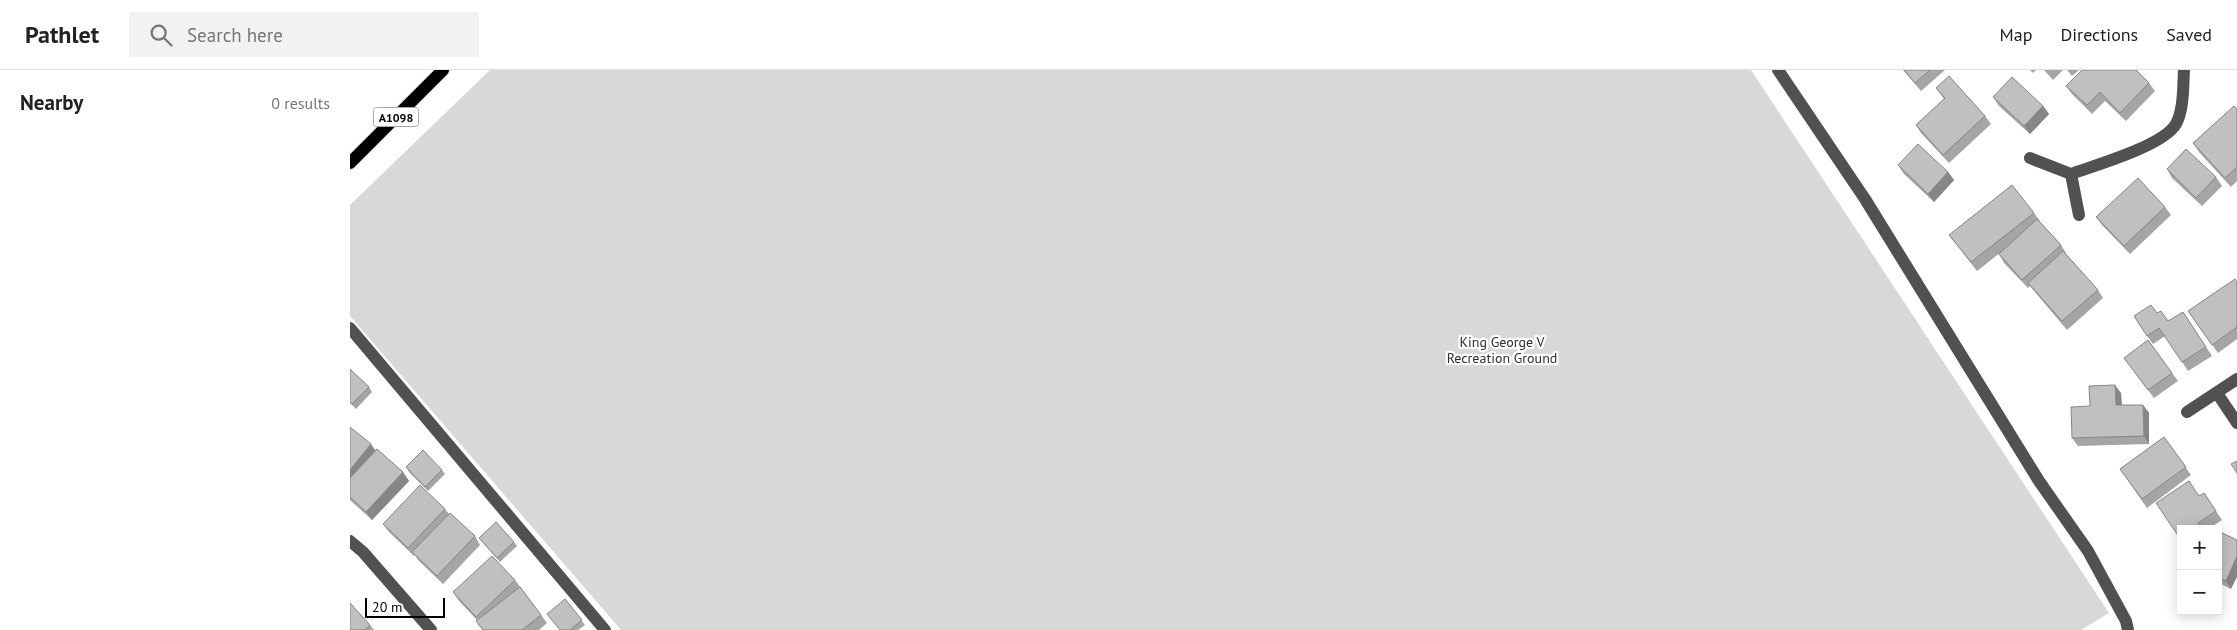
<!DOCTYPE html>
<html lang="en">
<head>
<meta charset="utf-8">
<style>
	:root { --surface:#fff; --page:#f2f2f2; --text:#222; --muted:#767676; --line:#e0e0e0 }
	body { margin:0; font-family:"PT Sans",sans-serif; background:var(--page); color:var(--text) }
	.controls { position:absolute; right:15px; bottom:15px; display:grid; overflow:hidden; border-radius:0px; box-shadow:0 2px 12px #0003 }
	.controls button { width:45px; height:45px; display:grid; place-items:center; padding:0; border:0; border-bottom:1px solid var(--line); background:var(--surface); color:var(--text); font:25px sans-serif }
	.scale { position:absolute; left:15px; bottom:12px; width:80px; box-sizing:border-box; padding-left:5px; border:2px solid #000; border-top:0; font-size:14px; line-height:18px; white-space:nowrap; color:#000; -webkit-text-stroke:4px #fff; paint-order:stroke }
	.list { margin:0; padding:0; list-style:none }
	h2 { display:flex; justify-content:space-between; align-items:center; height:65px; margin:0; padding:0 20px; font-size:21px }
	h2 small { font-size:16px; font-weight:400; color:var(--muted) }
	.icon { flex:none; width:28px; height:28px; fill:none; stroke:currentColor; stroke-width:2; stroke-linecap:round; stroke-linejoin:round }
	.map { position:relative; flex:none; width:1887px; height:560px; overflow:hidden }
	header { display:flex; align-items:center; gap:30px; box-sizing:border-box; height:70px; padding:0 25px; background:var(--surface); border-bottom:1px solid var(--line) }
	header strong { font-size:24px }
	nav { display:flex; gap:28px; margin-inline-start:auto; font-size:18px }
	.search { width:350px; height:45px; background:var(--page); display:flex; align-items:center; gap:12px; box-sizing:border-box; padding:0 18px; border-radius:0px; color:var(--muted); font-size:19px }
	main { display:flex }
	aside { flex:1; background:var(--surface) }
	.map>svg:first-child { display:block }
</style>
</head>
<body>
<header>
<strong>Pathlet</strong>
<div class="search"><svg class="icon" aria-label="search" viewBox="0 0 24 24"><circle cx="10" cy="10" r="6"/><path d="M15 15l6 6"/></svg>Search here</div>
<nav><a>Map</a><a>Directions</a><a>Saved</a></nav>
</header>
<main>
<aside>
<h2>Nearby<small>0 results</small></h2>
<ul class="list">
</ul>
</aside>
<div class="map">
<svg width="1887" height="560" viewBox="0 0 1887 560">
	<rect width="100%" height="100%" fill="#fff"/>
	<!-- green -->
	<path fill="#d8d8d8" d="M140 0H1401L1759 543 1731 560H271L0 246V135Z"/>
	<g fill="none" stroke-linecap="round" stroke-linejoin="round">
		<!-- major casing -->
		<g stroke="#dbdbdb" stroke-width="14">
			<path id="major" d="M0 93 93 0"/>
		</g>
		<!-- minor -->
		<g stroke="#515151" stroke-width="12">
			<path d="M1428 0 1515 129 1689 411 1738 481 1776 551 1778 560"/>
			<path d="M1680 88 1721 104C1746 95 1813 76 1826 54 1834 39 1833 16 1834 0"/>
			<path d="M1721 104 1729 145"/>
			<path d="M0 258 255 560"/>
			<path d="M1867 323 1887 353"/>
			<path d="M1837 342 1887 309"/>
			<path d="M0 471 13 482 81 560"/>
		</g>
		<!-- major -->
		<use href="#major" stroke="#000" stroke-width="12"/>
	</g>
	<!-- wall -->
	<g fill="#a5a5a5">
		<path d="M1553 0H1595L1571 21Z"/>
		<path d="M1680 0H1686L1683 3Z"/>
		<path d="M1694 0H1713L1703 10Z"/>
		<path d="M1717 0H1729L1722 6Z"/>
		<path d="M1799 13 1805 21 1776 51 1755 31 1742 44 1722 24 1716 16Z"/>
		<path d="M1586 18 1635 46 1641 54 1599 93 1571 63 1566 55 1594 29Z"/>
		<path d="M1643 27 1693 36 1699 44 1680 64 1649 36Z"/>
		<path d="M1887 39V111L1881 117 1849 82 1843 73Z"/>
		<path d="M1548 95 1598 102 1604 110 1584 132 1554 104Z"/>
		<path d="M1817 99 1866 107 1872 116 1852 136 1822 108Z"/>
		<path d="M1815 137 1821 145 1780 184 1752 155 1746 147Z"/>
		<path d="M1684 143 1690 151H1689L1711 175 1716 183V184L1748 220 1753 228 1717 260 1680 216 1678 218 1654 193 1649 184 1655 179 1627 201 1599 165Z"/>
		<path d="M1887 212V269L1868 283 1838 241Z"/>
		<path d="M1833 242 1862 286 1838 301 1815 266 1803 274 1797 266 1807 243 1818 251Z"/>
		<path d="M1798 270 1828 311 1804 328 1774 288Z"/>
		<path d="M0 299 19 317 22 322 6 339 0 333Z"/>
		<path d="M1771 323 1772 335H1793L1799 343V374L1728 376 1722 368 1740 336Z"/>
		<path d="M0 357 26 381 53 402 59 411 22 450 0 430Z"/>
		<path d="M1814 367 1841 405 1797 438 1770 399Z"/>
		<path d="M56 397 92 400 95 404 78 421 59 402Z"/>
		<path d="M1854 423 1872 450 1858 459H1831L1849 426Z"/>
		<path d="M95 439 99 444 125 466 130 475 93 514 68 490 65 485 64 486 39 462 33 454Z"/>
		<path d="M1868 461 1881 519 1869 513 1868 515Z"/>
		<path d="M129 468 164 472 167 476 150 492Z"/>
		<path d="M165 510 197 553 189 560H133L126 551 127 550 109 531 103 522Z"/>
		<path d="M215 529 235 555 228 560H210Z"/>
		<path d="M20 555 24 560H0Z"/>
	</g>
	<!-- shaded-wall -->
	<g fill="#868686">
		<path d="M1693 36 1699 44 1680 64 1674 56Z"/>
		<path d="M1598 102 1604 110 1584 132 1578 124Z"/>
		<path d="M1765 315 1771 323 1772 344 1766 335Z"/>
		<path d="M1793 335 1799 343V374L1794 366Z"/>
		<path d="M21 374 27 383 0 416V400Z"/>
		<path d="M53 402 59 411 22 450 16 442Z"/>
		<path d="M1887 486V507L1881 519 1876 511Z"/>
	</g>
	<!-- building -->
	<g fill="#c0c0c0" stroke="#868686">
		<path d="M1554 0H1580L1565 13Z"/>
		<path d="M1732 0H1786L1799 13 1770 43 1750 22 1737 35 1716 16Z"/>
		<path d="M1599 6 1635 46 1593 85 1566 55 1595 28 1586 18Z"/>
		<path d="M1662 7 1693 36 1674 56 1643 27Z"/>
		<path d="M1884 36 1887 39V97L1875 108 1843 73Z"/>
		<path d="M1568 74 1598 102 1578 124 1548 95Z"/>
		<path d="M1836 79 1866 107 1846 128 1817 99Z"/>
		<path d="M1788 108 1815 137 1774 176 1746 147Z"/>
		<path d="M1662 115 1684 143 1621 192 1599 165Z"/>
		<path d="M1687 149 1711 175 1672 210 1649 184Z"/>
		<path d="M1713 181 1748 220 1712 251 1678 213Z"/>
		<path d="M1885 209 1887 212V257L1862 275 1838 241Z"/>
		<path d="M1801 235 1807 243 1811 241 1818 251 1833 242 1856 277 1832 292 1809 258 1797 266 1784 246Z"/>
		<path d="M1798 270 1822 303 1798 320 1774 288Z"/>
		<path d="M0 299 19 317 2 334 0 332Z"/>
		<path d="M1765 315 1766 335H1793L1794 366 1722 368 1721 337 1740 336 1739 316Z"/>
		<path d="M0 357 21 374 0 400Z"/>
		<path d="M1814 367 1836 397 1792 429 1770 399Z"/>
		<path d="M27 379 53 402 16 442 0 427V408Z"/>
		<path d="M73 380 92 400 75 417 56 397Z"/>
		<path d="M1887 391V403L1881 394Z"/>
		<path d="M1839 411 1849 426 1854 423 1866 441 1848 453 1852 459H1831V470L1806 433Z"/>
		<path d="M70 415 95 439 58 478 33 454Z"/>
		<path d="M100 443 125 466 87 506 62 482Z"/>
		<path d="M146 452 164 472 147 488 129 468Z"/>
		<path d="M1868 461 1887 470V486L1876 511 1868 507Z"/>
		<path d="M142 486 165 510 126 547 103 522Z"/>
		<path d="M170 517 191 545 172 560H133L126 551Z"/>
		<path d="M215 529 232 550 220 560H210L197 544Z"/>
		<path d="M0 533 20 555 15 560H0Z"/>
	</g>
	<g text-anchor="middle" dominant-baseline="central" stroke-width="4.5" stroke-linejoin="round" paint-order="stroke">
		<!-- shield labels -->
		<rect fill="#fff" stroke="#4c4c4c" stroke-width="1" x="23.5" y="37.5" width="45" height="19" rx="4"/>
		<g font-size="12" font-weight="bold" fill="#000">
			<text x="46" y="47">A1098</text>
		</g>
		<!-- park labels -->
		<g font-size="14" fill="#2f2f2f" stroke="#fff">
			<text x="1152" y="272">King George V<tspan x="1152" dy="16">Recreation Ground</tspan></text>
		</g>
	</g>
</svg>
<div class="controls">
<button>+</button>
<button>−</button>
</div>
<div class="scale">20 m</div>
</div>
</main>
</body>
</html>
